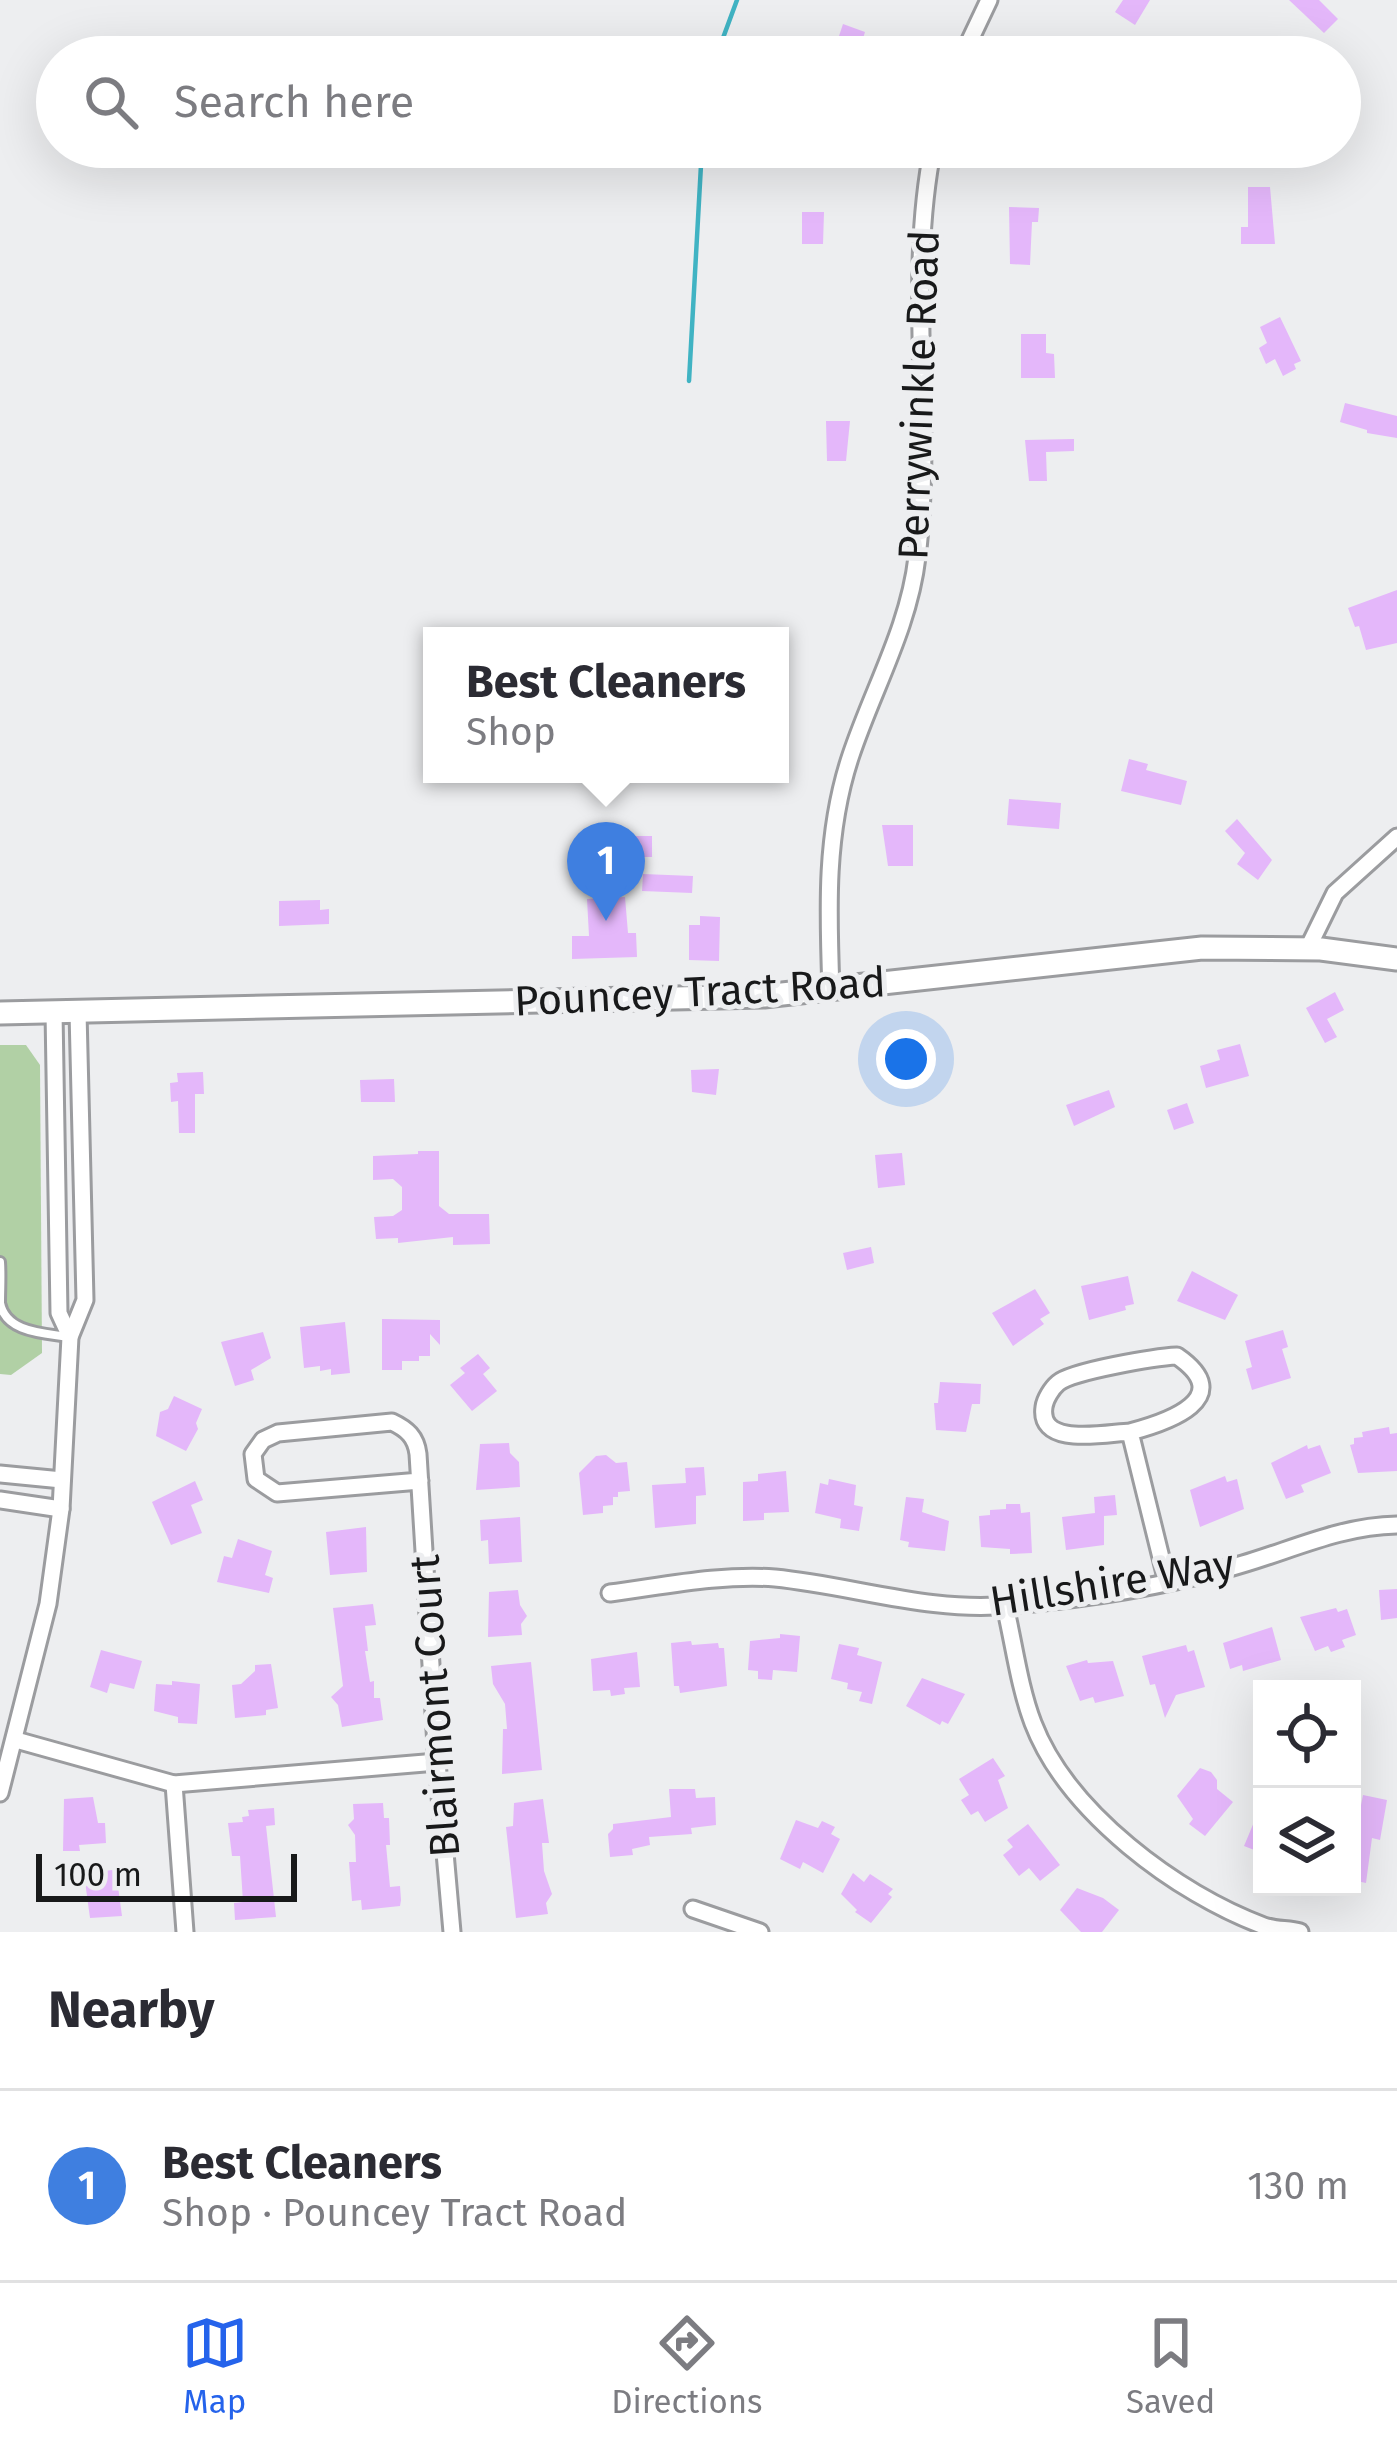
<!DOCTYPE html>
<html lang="en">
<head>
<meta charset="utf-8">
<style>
	:root { --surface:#fff; --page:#f7f7f7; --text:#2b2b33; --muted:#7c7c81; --line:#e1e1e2; --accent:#2563eb }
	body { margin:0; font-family:"Fira Sans",sans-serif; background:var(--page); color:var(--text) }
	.controls { position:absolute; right:36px; bottom:36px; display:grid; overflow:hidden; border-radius:0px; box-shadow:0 12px 48px #0002 }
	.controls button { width:108px; height:108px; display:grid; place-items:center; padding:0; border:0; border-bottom:3px solid var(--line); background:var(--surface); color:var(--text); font:60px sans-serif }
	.scale { position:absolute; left:36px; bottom:30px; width:261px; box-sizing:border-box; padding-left:12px; border:6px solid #18191a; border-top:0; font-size:33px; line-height:42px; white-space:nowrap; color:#18191a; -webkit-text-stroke:9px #edeef0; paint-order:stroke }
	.you { position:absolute; left:906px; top:1059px; width:42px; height:42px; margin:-30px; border:9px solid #fff; border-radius:50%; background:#1a73e8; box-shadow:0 0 0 18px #1a73e833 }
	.badge { display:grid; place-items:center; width:78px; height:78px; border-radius:50%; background:var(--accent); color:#fff; font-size:39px; font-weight:700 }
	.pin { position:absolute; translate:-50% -99px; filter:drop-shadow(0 3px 6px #0008) }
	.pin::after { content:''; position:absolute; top:63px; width:42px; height:36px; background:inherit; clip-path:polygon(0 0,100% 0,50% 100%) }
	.popup { position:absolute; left:423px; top:627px; width:366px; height:156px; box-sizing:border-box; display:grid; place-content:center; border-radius:0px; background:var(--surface); filter:drop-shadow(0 3px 9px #0005); font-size:39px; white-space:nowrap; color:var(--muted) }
	.popup b { font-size:45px; color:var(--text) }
	.popup::after { content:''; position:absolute; left:50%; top:100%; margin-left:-24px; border:24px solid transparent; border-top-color:var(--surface) }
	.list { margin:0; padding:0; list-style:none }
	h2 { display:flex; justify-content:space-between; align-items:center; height:156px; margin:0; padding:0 48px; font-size:51px }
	h2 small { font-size:39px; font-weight:400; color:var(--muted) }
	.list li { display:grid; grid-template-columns:78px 1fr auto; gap:36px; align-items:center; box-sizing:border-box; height:192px; padding:0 48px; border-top:3px solid var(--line) }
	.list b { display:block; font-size:45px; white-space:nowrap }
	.list p { margin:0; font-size:39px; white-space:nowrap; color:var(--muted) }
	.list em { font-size:39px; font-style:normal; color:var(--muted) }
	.icon { flex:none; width:66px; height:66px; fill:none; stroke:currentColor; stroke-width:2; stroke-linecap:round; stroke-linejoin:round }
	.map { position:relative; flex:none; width:1397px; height:1932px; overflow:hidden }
	.search { position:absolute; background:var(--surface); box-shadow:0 12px 48px #0002; left:36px; right:36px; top:36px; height:132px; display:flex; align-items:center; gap:30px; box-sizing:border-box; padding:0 42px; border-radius:66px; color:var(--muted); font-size:45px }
	.sheet { height:348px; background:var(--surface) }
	nav { display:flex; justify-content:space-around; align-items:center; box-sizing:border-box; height:168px; border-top:3px solid var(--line); background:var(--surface); font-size:33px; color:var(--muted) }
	nav a { display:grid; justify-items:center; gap:6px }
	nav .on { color:var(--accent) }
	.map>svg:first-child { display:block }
</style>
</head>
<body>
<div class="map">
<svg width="1397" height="1932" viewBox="0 0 1397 1932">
	<rect width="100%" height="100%" fill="#edeef0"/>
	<!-- green -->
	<path fill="#b1d0a5" d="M0 1045H26L40 1065 42 1353 11 1375 0 1374Z"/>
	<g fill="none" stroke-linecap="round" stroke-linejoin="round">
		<!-- stream -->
		<g stroke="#40b3c3" stroke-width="4.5">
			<path d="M716 57 737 0"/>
			<path d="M689 381 702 147"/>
		</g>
	</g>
	<!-- building -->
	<g fill="#e4b7fa">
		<path d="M1123 0H1150L1135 25 1115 12Z"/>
		<path d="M1289 0H1319L1338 19 1324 33Z"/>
		<path d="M843 24 865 32 857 57H832Z"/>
		<path d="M1248 187H1270L1275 244H1241V227H1248Z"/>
		<path d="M1009 207 1039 208 1038 222H1032L1030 265 1010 264Z"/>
		<path d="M802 212H824L823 244H802Z"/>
		<path d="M1280 317 1301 361 1294 364 1296 369 1283 376 1275 359 1266 364 1259 348 1267 343 1260 327Z"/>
		<path d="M1021 334H1046V353L1054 354 1055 378H1021Z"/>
		<path d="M1345 403 1397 416V438L1367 433V430L1340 422Z"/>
		<path d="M826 421H850L846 461H827Z"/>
		<path d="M1074 439V451L1046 452 1047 481H1029L1025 440Z"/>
		<path d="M1397 590V643L1366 650 1359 626 1355 627 1348 608Z"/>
		<path d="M1129 759 1148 764 1146 770 1187 781 1181 805 1121 791Z"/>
		<path d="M1009 799 1061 803 1059 829 1007 825Z"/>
		<path d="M1237 819 1272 860 1258 880 1237 864 1245 853 1225 831Z"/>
		<path d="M882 825H913V866H888Z"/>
		<rect x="629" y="836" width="23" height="21"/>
		<path d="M643 874 693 876 692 893 642 891Z"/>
		<path d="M625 897 628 933H636L637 957 572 959V936H589L587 899Z"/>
		<path d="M320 900V910L329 909V924L279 926V901Z"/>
		<path d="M700 916 720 917 719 961 689 960V925H700Z"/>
		<path d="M1335 992 1344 1010 1327 1019 1337 1037 1325 1043 1306 1008Z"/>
		<path d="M1240 1044 1249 1076 1206 1088 1200 1066 1220 1060 1217 1050Z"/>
		<path d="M719 1069 716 1095 692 1092 691 1070Z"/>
		<path d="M203 1072 204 1094H195V1133H179L178 1101 171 1102 170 1083 178 1082 177 1073Z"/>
		<path d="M394 1079 395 1102H361L360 1080Z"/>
		<path d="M1109 1090 1115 1107 1074 1126 1066 1105Z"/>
		<path d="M1187 1103 1194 1123 1174 1130 1167 1110Z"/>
		<path d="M418 1151H439V1206L449 1214H489L490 1244 453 1245V1237L398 1243V1238L376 1239 374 1217 393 1216 402 1210V1187L393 1179 373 1180V1156L418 1154Z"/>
		<path d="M902 1153 905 1185 878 1188 875 1155Z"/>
		<path d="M871 1247 874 1263 847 1270 843 1253Z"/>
		<path d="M1192 1271 1238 1295 1225 1320 1177 1301Z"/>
		<path d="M1128 1276 1134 1304 1125 1306 1126 1310 1089 1320 1081 1286Z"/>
		<path d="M1035 1289 1050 1313 1040 1319 1044 1324 1013 1346 992 1313Z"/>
		<path d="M382 1319 440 1320V1345L430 1334V1356H419V1361H402V1370H382Z"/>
		<path d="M345 1322 350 1373 331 1375V1369L320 1371V1366L304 1368 300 1327Z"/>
		<path d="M1283 1330 1288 1347 1282 1349 1291 1378 1252 1390 1246 1369 1252 1367 1245 1341Z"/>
		<path d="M263 1332 271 1358 251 1370 254 1380 235 1386 221 1342Z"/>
		<path d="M478 1354 490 1368 483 1374 497 1391 472 1411 450 1385 465 1373 460 1368Z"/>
		<path d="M940 1382 981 1384 980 1404H972L966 1432 936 1430 934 1403H938Z"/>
		<path d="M174 1396 202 1409 196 1423 198 1429 186 1451 156 1436 160 1412 168 1409Z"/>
		<path d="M1389 1427 1390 1434 1397 1433V1471L1358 1473 1350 1445 1354 1444V1438L1363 1437 1362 1432Z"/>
		<path d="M509 1443 510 1453 519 1462 520 1487 476 1490 480 1444Z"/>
		<path d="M1307 1445 1308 1449 1320 1445 1331 1473 1301 1485 1304 1492 1286 1499 1271 1463Z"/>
		<path d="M606 1455 616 1463 627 1462 630 1491 618 1492V1497H613V1505L603 1506V1513L583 1515 579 1473 596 1456Z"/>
		<path d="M704 1467 706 1495 696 1496V1524L655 1528 652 1485 686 1483 685 1468Z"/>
		<path d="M786 1471 789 1512 764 1513V1520L743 1521V1482L758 1481V1474Z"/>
		<path d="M1225 1476 1227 1482 1237 1479 1244 1509 1200 1527 1190 1490Z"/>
		<path d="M829 1479 856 1485 854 1505 863 1507 859 1531 840 1528 841 1519 815 1513 820 1483 828 1485Z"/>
		<path d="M195 1481 203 1500 191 1505 202 1533 171 1545 152 1502Z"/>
		<path d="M1115 1495 1117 1515 1104 1516V1545L1066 1550 1062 1517 1095 1513 1094 1497Z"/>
		<path d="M906 1497 924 1499 922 1512 949 1521 945 1551 908 1547 909 1542 900 1540Z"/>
		<path d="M1006 1504H1020L1021 1513 1030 1512 1032 1553 1010 1554V1549L981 1547 979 1516 990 1515V1510L1006 1509Z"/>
		<path d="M520 1517 522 1562 489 1564 488 1540 481 1541 480 1520Z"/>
		<path d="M366 1527 367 1572 330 1575 326 1532Z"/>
		<path d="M238 1539 272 1551 265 1575 273 1578 269 1593 217 1582 224 1556 232 1558Z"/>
		<path d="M1397 1589V1618L1381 1620 1379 1590Z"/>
		<path d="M518 1590 520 1605 527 1616 521 1624 522 1635 488 1637 489 1592Z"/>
		<path d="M373 1604 376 1625 365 1626 368 1651H365L370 1682 374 1681V1698H380L383 1720 342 1727 338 1705 331 1697 343 1686 333 1608Z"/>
		<path d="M1336 1608 1338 1612 1347 1609 1356 1635 1342 1640 1345 1647 1331 1652 1328 1646 1315 1651 1300 1617Z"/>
		<path d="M1272 1627 1281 1660 1243 1671 1242 1665 1230 1669 1223 1643Z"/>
		<path d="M780 1634 800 1636 797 1672 773 1670 772 1680 758 1679V1671L748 1670 750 1641 780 1638Z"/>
		<path d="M691 1641 692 1645 718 1643 719 1648H724L727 1686 680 1693 679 1686H674L671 1643Z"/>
		<path d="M839 1644 859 1648 857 1655 882 1662 872 1704 859 1701 862 1692 847 1689 848 1683 831 1679Z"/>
		<path d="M1186 1645 1188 1652 1194 1650 1205 1687 1176 1695 1165 1718 1155 1684 1150 1685 1142 1656Z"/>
		<path d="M101 1650 142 1661 134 1689 110 1683 107 1693 90 1687Z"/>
		<path d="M637 1652 640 1687 624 1688 625 1694 611 1696 610 1690 593 1691 591 1659Z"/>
		<path d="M1087 1660 1088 1663 1113 1661 1124 1696 1095 1703 1093 1697 1080 1701 1066 1666Z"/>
		<path d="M531 1662 542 1770 502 1774 503 1729H507L505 1704 493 1684 491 1666Z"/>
		<path d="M271 1664 278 1708 266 1710V1715L235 1718 232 1685 241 1684 255 1671V1665Z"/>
		<path d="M922 1678 965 1694 948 1724 942 1721 940 1725 906 1706Z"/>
		<path d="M172 1681 200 1684 197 1724 178 1723V1717L154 1711 156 1684 172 1685Z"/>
		<path d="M993 1758 1005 1776 998 1780 1008 1808 985 1822 978 1811 971 1815 961 1800 969 1795 959 1779Z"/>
		<path d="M1200 1768 1211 1772 1217 1780V1789L1233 1802 1205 1836 1189 1824 1193 1819 1177 1796Z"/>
		<path d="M669 1789H695L696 1798 715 1797 716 1825 691 1828 692 1834 649 1837 650 1845 632 1849 633 1855 610 1857 608 1834 613 1829V1824L671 1817Z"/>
		<path d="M1363 1795 1387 1800 1380 1840 1372 1838 1366 1883 1352 1880V1824L1357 1825Z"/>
		<path d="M93 1797 98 1823H105L106 1843 79 1845 80 1851H63L64 1799Z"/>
		<path d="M543 1799 549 1843H542L544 1871 552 1894 546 1903 548 1914 516 1918 506 1827 513 1826 514 1803Z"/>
		<path d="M383 1803 384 1818H389L390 1845H386L390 1887 400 1886 401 1900 400 1906 362 1910 361 1900 352 1901 349 1862H356L355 1835 348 1825 354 1819 353 1804Z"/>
		<path d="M1262 1803V1853L1244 1846Z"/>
		<path d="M274 1808 275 1825 266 1826 276 1917 235 1920 234 1903 243 1902 240 1856H232L228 1823 243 1822 242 1817 249 1816 248 1810Z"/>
		<path d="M796 1820 818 1828 822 1821 835 1827 831 1834 840 1839 823 1873 803 1862 800 1869 780 1859Z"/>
		<path d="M1028 1824 1060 1865 1040 1881 1029 1868 1019 1876 1003 1855 1013 1847 1007 1840Z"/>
		<path d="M112 1870 116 1872 122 1916 90 1918 84 1874Z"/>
		<path d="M853 1873 864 1882 870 1874 893 1889 888 1894 892 1897 871 1923 855 1912 857 1910 841 1894Z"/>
		<path d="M1077 1888 1103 1898 1119 1910 1102 1932H1081L1060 1910Z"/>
	</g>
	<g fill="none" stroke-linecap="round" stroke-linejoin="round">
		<!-- lane casing -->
		<g stroke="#9b9c9f" stroke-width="14">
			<path id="lane" d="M0 1262C1 1275 0 1290 0 1303 6 1333 44 1333 68 1337"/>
		</g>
		<!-- street casing -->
		<g stroke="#9b9c9f" stroke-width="21">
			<g id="street">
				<path d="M962 57 989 0"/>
				<path d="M1308 948 1335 893 1397 837"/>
				<path d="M831 990C828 910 825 832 851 755 873 689 909 627 917 557 934 421 906 282 933 147"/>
				<path d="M54 1012 59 1313 70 1337"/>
				<path d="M1130 1432C1106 1433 1038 1448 1044 1407 1045 1399 1052 1388 1058 1383 1072 1371 1156 1357 1177 1356 1238 1398 1168 1422 1130 1432L1167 1582"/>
				<path d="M0 1474 62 1480"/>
				<path d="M420 1481 277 1493 256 1479 253 1454 263 1440 278 1433 392 1422C407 1429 416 1437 418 1454L437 1762 452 1932"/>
				<path d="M0 1500 61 1509"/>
				<path d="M610 1593C664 1586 720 1574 775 1578 855 1586 930 1613 1011 1605 1084 1599 1159 1587 1229 1568 1286 1553 1337 1526 1397 1525"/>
				<path d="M1005 1606C1014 1644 1019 1686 1033 1723 1067 1812 1177 1894 1264 1926 1275 1930 1289 1929 1300 1932"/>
				<path d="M16 1740 174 1784 437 1762"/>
				<path d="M174 1784 185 1932"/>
				<path d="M0 1793 48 1604 61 1509 70 1337 85 1300 78 1012"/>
				<path d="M693 1909 760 1932"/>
			</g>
		</g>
		<!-- secondary casing -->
		<g stroke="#9b9c9f" stroke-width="27">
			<path id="secondary" d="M0 1013 764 996 1202 948 1321 949 1397 959"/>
		</g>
		<!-- lane -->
		<use href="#lane" stroke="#fff" stroke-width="8"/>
		<!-- street -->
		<use href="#street" stroke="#fff" stroke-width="15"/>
		<!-- secondary -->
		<use href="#secondary" stroke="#fff" stroke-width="21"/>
	</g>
	<g text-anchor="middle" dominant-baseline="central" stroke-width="10" stroke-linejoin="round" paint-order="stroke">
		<!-- street labels -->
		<g font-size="42" fill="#18191a" stroke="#edeef0">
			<text transform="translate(919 395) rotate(-88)">Perrywinkle Road</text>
			<text transform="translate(700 992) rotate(-3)">Pouncey Tract Road</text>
			<text transform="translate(1112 1583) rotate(-9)">Hillshire Way</text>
			<text transform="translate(435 1706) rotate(-94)">Blairmont Court</text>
		</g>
	</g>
</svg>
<div class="controls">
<button><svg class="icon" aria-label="locate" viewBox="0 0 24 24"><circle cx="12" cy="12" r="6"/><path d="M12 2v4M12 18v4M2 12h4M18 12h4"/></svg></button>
<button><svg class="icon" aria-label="layers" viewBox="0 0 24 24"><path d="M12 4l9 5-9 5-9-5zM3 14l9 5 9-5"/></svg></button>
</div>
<div class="scale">100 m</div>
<div class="you"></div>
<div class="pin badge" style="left:606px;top:921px;background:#3f7fe0">1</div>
<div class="popup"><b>Best Cleaners</b>Shop</div>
<div class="search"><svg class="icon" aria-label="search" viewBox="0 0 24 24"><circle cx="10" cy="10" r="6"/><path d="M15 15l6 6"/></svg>Search here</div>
</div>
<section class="sheet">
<h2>Nearby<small></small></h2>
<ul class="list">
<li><span class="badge" style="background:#3f7fe0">1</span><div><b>Best Cleaners</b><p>Shop · Pouncey Tract Road</p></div><em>130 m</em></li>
</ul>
</section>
<nav>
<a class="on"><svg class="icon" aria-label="map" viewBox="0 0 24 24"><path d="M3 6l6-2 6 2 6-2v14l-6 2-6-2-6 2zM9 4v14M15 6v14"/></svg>Map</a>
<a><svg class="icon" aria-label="directions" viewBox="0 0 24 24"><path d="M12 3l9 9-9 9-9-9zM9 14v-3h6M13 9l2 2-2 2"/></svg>Directions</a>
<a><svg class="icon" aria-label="saved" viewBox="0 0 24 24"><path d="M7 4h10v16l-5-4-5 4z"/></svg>Saved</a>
</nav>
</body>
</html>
